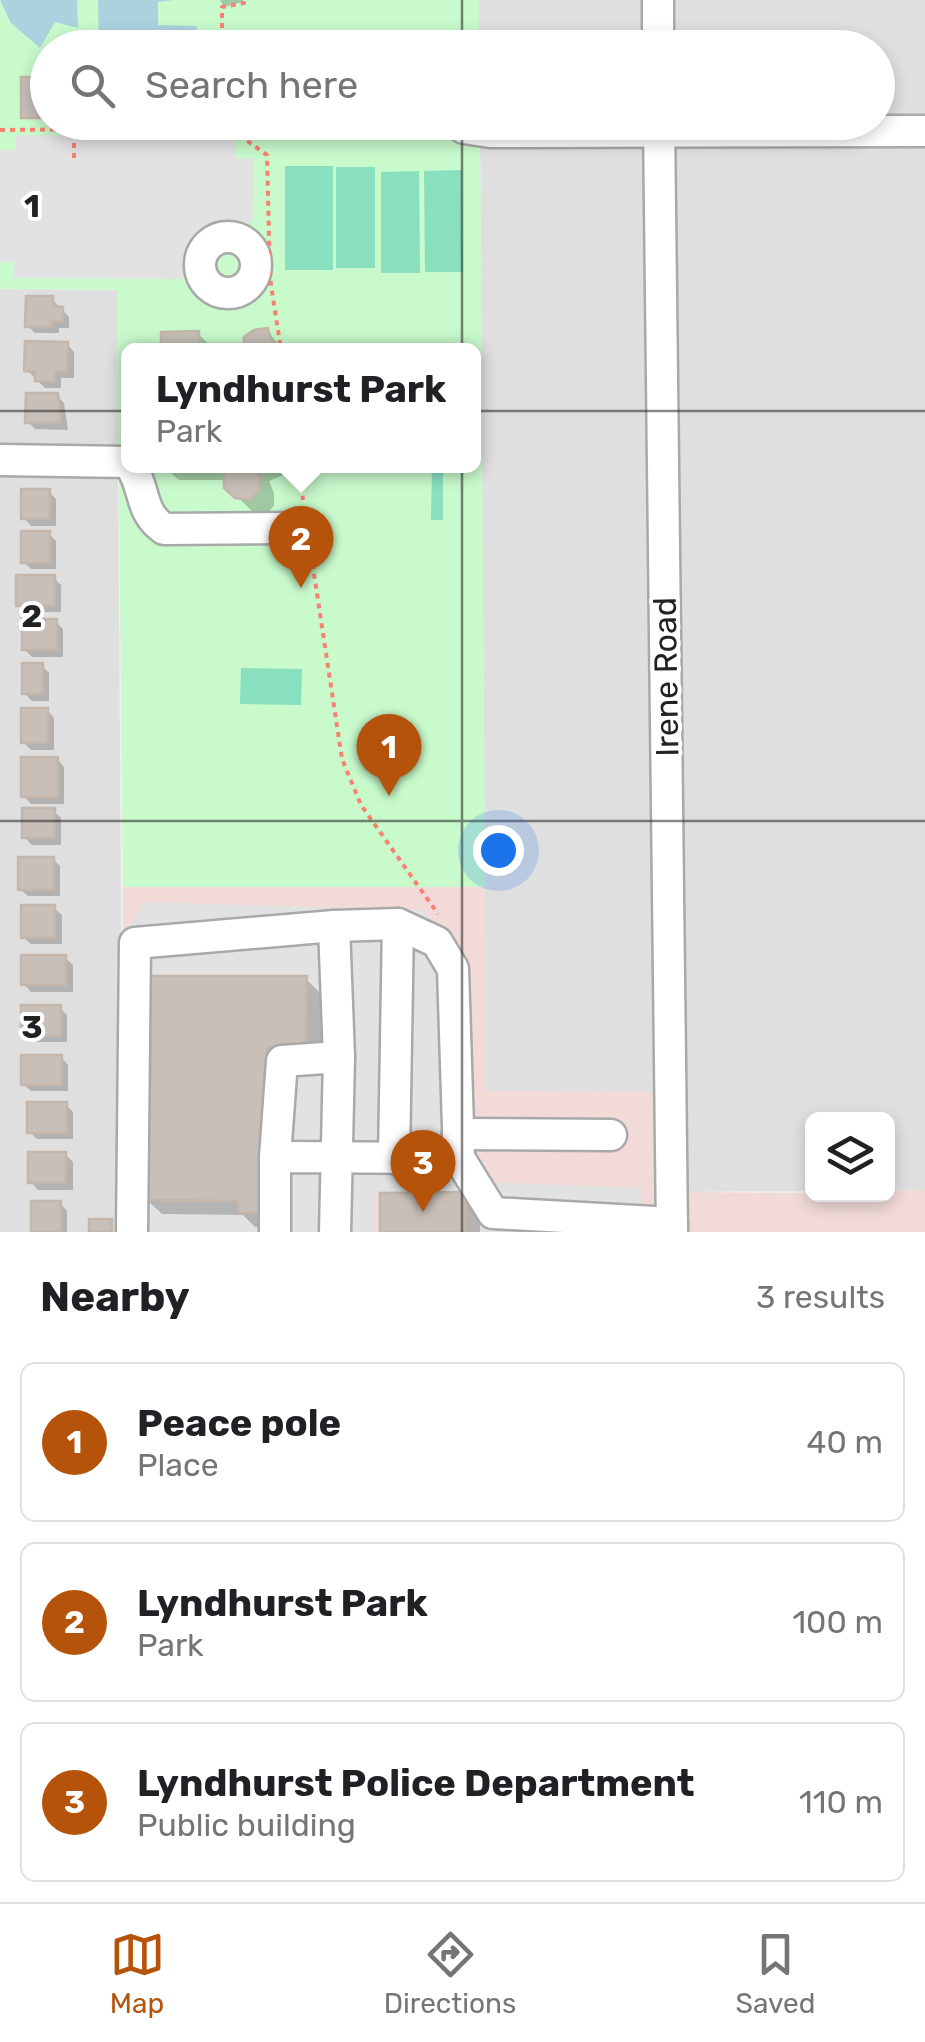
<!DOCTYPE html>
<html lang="en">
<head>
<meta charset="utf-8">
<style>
	:root { --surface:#fff; --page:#f2f2f2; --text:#202124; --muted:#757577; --line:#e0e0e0; --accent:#b45309 }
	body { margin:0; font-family:Rubik,sans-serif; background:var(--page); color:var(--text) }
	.controls { position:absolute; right:30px; bottom:30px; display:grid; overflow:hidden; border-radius:15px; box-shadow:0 5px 15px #0003 }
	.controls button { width:90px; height:90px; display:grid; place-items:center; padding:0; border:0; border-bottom:2px solid var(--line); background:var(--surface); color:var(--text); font:50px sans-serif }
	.you { position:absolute; left:498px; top:850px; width:35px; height:35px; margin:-25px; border:8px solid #fff; border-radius:50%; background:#1a73e8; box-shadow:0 0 0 15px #1a73e833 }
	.badge { display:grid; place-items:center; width:65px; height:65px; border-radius:50%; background:var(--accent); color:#fff; font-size:32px; font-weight:700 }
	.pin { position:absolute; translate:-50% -82px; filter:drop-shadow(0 2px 5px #0008) }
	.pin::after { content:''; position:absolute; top:52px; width:35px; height:30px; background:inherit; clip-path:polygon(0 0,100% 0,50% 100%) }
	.popup { position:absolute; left:121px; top:343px; width:360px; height:130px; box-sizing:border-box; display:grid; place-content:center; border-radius:15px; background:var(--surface); filter:drop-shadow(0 2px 8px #0005); font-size:32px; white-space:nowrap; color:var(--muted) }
	.popup b { font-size:38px; color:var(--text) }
	.popup::after { content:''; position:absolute; left:50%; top:100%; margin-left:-20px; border:20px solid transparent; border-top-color:var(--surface) }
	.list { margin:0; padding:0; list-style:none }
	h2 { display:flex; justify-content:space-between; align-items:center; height:130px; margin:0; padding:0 40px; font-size:42px }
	h2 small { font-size:32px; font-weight:400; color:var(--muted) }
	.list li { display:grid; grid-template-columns:65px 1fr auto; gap:30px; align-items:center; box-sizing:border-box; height:160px; margin:0 20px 20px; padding:0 20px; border:2px solid var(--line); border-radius:15px }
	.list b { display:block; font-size:38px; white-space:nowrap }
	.list p { margin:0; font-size:32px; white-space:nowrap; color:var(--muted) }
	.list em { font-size:32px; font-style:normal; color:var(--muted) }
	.icon { flex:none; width:55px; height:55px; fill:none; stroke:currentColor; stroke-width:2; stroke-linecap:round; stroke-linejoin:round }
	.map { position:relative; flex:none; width:925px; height:1232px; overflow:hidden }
	.search { position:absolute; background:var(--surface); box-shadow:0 5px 15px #0003; left:30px; right:30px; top:30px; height:110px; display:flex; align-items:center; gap:25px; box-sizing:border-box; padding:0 35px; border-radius:55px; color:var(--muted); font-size:38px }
	.sheet { height:670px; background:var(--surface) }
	nav { display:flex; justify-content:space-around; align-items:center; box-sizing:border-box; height:140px; border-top:2px solid var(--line); background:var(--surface); font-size:28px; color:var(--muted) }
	nav a { display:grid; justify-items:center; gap:5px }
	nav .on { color:var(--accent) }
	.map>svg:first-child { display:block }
</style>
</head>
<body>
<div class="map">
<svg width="925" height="1232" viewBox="0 0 925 1232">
	<rect width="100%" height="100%" fill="#f2efe9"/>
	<!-- residential -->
	<g fill="#e0dfdf">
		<path d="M479 0H925V1190L888 1191V1120H812V1191L671 1192 670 1092 486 1091 480 123 878 122V48L479 47Z"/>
		<path d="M0 289 117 290 123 1232H0Z"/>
	</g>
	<!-- commercial -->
	<path fill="#f2dad9" d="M123 887H485L486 1091 670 1092 672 1192 888 1194V1191L925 1190V1232H123Z"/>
	<!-- park -->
	<path fill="#c8facc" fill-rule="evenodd" d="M0 0H479V47L48 48V122L480 123 485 887H123L117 290 0 289ZM128 350H474V466H128Z"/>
	<!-- pitch -->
	<g fill="#88e0be">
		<rect x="285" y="166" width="48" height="104"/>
		<rect x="336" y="167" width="39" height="101"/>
		<path d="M462 170 463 272H425L424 171Z"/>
		<path d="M419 171 420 273H381V172Z"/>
		<path d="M432 466H443V520H431Z"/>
		<path d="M241 668 302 669 301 705 240 704Z"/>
	</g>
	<!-- parking -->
	<g fill="#e2e2e2">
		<path d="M242 30 448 32V47H242Z"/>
		<path d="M16 135 235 137V158H254L253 221 184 256 183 279 14 278V262H0V150H16Z"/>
		<path d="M145 902 424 910 457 950 463 1127 482 1182 640 1188 643 1206 630 1232H465V1192L375 1193 373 1232H118L116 949Z"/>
	</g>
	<!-- water -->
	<g fill="#aad3df">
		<path d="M0 0H77L78 28 55 22 40 48 11 23Z"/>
		<path d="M98 0H173L158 2V25L197 26 196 47H99Z"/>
	</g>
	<!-- shadow -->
	<g fill="#0003">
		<path d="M220 0H243V2L224 7Z"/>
		<path d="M64 122H88V125H67Z"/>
		<path d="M52 299 69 317V328H59V333H35L28 326Z"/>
		<path d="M267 331 284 350H138L163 348 198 334 211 346H247Z"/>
		<path d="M67 344 74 352V378H61V388H45L27 370Z"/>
		<path d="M57 396 64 403 68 430 35 429 28 422Z"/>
		<path d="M148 466H283V475L269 481 274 493V506L266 514 253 512 227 487V480H179L169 471H154Z"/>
		<path d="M48 491 56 499V526H31L24 518Z"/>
		<path d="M48 533 56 541V569H31L24 562Z"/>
		<path d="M54 578 61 585V612H26L19 605Z"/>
		<path d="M56 622 63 629V657H32L24 649Z"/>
		<path d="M42 666 49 673V701H32L24 693Z"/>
		<path d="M47 710 54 718V750H31L23 742Z"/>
		<path d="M57 759 64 767V804H31L24 796Z"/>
		<path d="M54 811 61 818V845H32L24 837Z"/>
		<path d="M53 859 60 866V896H28L20 889Z"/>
		<path d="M54 908 62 915V944H31L23 937Z"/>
		<path d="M65 958 73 965V992H31L24 984Z"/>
		<path d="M306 979 321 994V1062H281V1227H255L243 1215 162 1214 146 1199Z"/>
		<path d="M60 1008 67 1015V1042H31L23 1035Z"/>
		<path d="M61 1057 68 1065V1091H31L23 1084Z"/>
		<path d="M66 1105 73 1112V1139H37L30 1132Z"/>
		<path d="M65 1154 73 1162V1190H38L31 1182Z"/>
		<path d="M465 1195 480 1210V1232H382Z"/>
		<path d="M60 1203 67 1211V1232H34Z"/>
	</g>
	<!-- building -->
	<g fill="#c7bfb8" stroke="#c4b6ab" stroke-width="2.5">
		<rect x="21" y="77" width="27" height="41"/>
		<path d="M26 296H53V306L63 307V322H52V327H25Z"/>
		<path d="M268 328 274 350H135V346L161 345V332L199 331V344H244V337L254 330Z"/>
		<path d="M25 341 68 342 67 372 55 371V382L35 381V372L24 371Z"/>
		<path d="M26 393H58L61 423H25Z"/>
		<path d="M224 466H255L260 476 259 490 250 500 235 498 224 488Z"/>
		<rect x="21" y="489" width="29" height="30"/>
		<rect x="21" y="531" width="29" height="32"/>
		<rect x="16" y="575" width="39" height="31"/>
		<rect x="22" y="619" width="35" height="31"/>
		<rect x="22" y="663" width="21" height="31"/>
		<rect x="21" y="708" width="27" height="35"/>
		<rect x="21" y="757" width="37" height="40"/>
		<rect x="22" y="808" width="33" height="30"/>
		<rect x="18" y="857" width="36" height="33"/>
		<rect x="21" y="905" width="34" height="33"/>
		<rect x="21" y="955" width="45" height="30"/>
		<path d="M145 976H307L306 1047H267L266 1213H238V1201L144 1200Z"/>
		<rect x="21" y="1005" width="40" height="31"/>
		<rect x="21" y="1055" width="41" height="30"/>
		<rect x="27" y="1102" width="40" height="31"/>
		<rect x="28" y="1152" width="38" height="31"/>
		<path d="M466 1192 465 1232H380V1193Z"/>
		<rect x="31" y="1201" width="30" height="31"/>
		<rect x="89" y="1219" width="23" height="13"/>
	</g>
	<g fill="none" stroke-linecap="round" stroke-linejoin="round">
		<!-- minor casing -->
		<g stroke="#a9a9a9" stroke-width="35">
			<g id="minor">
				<path d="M658 0V48"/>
				<path d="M457 122 464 128 490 132 925 131"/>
				<path d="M659 122 672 1232"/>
				<circle cx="228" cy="265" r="28"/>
				<path d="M0 460 128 462"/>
				<path d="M131 466C146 490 139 511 164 529L307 528"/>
				<path d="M334 926 339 1057"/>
				<path d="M458 1134 611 1135"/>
				<path d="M275 1157 282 1061 339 1057 335 1232"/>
				<path d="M394 1158 398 924"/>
				<path d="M132 1232 135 943 334 926 398 924 437 942 453 969 459 1158"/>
				<path d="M275 1232V1157L459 1158 493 1213 672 1223"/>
			</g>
		</g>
		<!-- path -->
		<g stroke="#fa8072" stroke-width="4" stroke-dasharray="5 5" stroke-linecap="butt">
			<path d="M222 48V7L244 3V0"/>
			<path d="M74 123V161"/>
			<path d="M221 128 232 130 267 155 270 278 281 350"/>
			<path d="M0 130 221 128V122"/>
			<path d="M298 466 303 500"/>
			<path d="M311 554 342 759 361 805 438 914"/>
		</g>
		<!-- minor -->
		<use href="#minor" stroke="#fff" stroke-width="30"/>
	</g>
	<!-- grid -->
	<path fill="none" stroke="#222" stroke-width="2.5" stroke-opacity="0.55" d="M462 0V48M462 122V1232M0 411H925M0 821H925"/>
	<g text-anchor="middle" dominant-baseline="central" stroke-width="8" stroke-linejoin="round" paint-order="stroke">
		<!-- street labels -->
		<g font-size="32" fill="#222" stroke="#fff">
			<text transform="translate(666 677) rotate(-91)">Irene Road</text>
		</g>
	</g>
	<g font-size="32" text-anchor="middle" font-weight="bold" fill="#222" stroke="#fff" stroke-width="8" stroke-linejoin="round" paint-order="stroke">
		<text x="32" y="217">1</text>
		<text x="32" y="627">2</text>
		<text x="32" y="1038">3</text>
	</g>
</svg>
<div class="controls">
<button><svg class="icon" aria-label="layers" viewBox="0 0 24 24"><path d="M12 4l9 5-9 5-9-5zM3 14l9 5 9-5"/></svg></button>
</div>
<div class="you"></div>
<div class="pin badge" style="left:389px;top:796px">1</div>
<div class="pin badge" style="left:301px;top:588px">2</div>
<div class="popup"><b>Lyndhurst Park</b>Park</div>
<div class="pin badge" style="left:423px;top:1212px">3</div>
<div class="search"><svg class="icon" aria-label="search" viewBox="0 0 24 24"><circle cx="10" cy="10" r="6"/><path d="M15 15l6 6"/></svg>Search here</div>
</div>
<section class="sheet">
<h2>Nearby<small>3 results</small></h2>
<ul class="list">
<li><span class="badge">1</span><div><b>Peace pole</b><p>Place</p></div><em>40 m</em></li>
<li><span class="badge">2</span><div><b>Lyndhurst Park</b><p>Park</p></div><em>100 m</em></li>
<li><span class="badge">3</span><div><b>Lyndhurst Police Department</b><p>Public building</p></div><em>110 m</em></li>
</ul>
</section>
<nav>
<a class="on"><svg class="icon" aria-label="map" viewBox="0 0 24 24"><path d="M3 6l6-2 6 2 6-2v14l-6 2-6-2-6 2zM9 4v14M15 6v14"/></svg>Map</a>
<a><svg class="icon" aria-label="directions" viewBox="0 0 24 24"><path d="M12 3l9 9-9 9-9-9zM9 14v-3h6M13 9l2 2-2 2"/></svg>Directions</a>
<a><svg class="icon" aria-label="saved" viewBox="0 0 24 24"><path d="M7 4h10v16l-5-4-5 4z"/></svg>Saved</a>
</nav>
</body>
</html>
